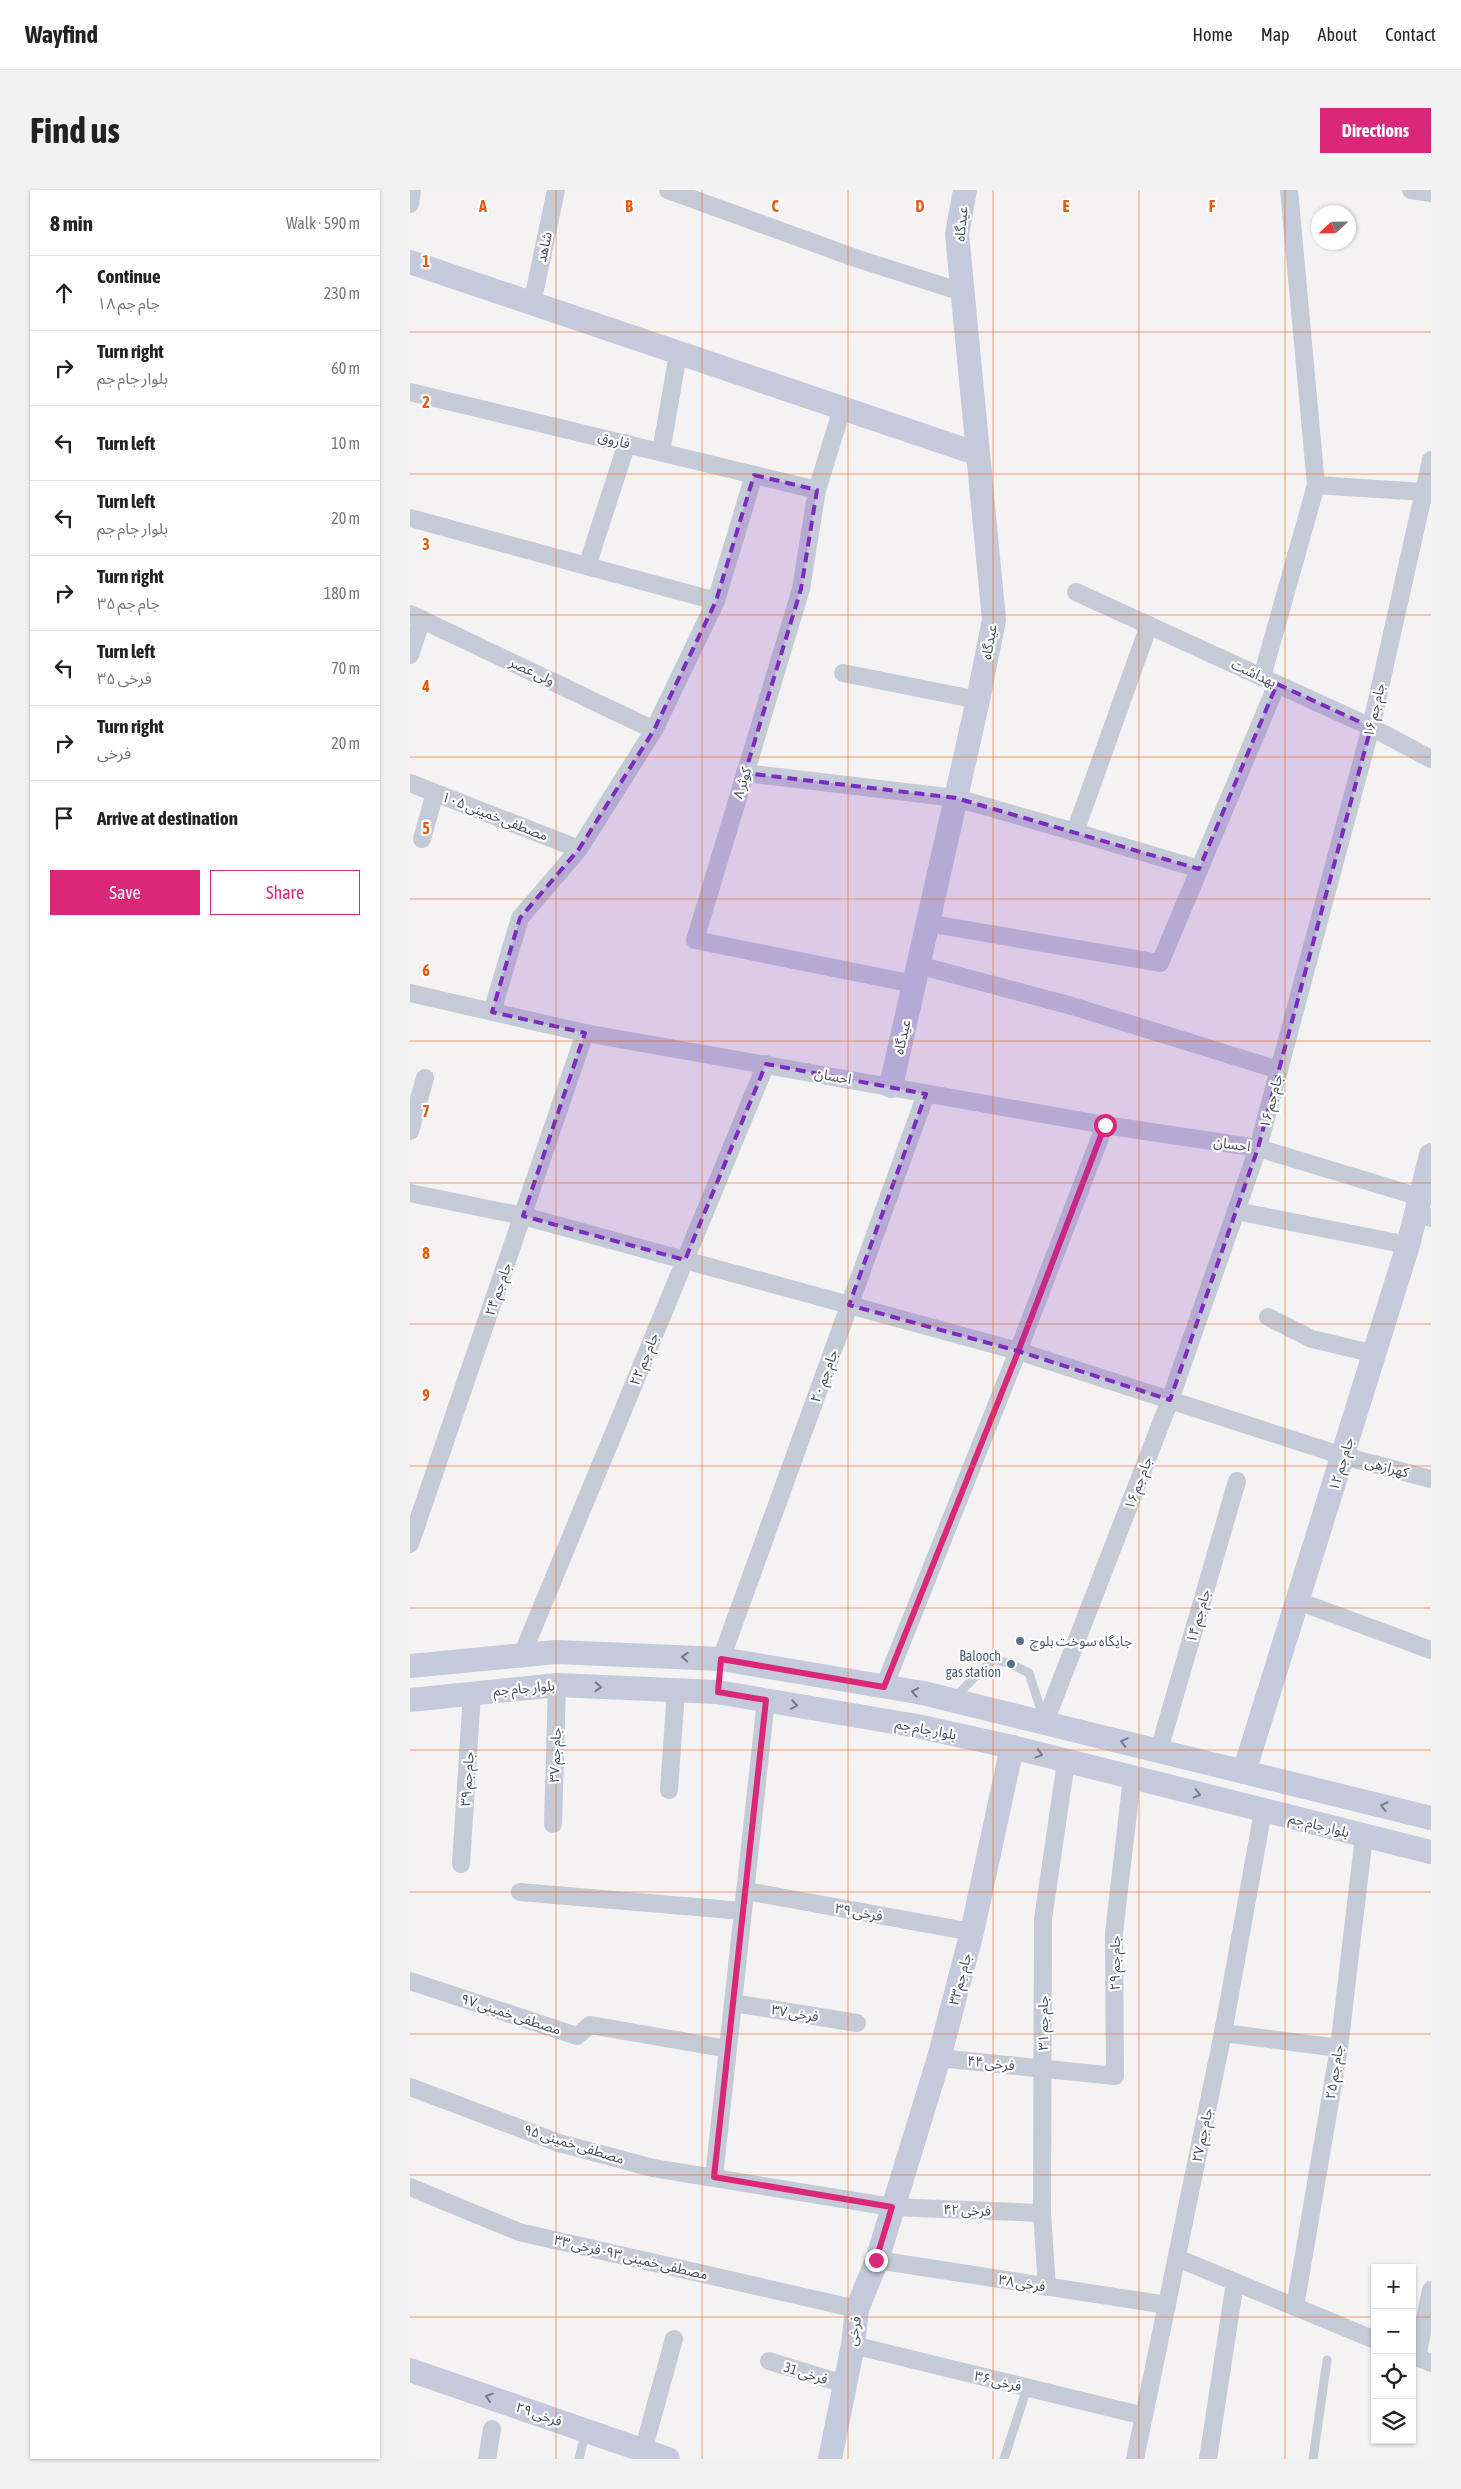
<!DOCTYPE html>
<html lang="en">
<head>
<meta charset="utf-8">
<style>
	:root { --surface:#fff; --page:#f2f2f2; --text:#222; --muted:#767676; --line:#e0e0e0; --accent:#db2777 }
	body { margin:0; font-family:"Asap Condensed","Noto Sans Arabic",sans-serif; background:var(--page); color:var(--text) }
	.controls { position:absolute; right:15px; bottom:15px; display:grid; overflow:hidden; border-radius:0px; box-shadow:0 1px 4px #0004 }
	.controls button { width:45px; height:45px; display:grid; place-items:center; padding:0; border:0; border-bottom:1px solid var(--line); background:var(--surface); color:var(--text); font:25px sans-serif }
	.compass { position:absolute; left:901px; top:15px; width:45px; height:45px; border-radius:50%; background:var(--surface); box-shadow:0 1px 4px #0004; rotate:248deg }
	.stop { position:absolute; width:15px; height:15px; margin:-11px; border:4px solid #db2777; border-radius:50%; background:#fff }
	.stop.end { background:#db2777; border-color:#fff; box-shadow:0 1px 5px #0008 }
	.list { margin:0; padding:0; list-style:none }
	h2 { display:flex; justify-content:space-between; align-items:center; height:65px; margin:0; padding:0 20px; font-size:21px }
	h2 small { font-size:16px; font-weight:400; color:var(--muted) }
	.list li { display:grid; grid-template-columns:32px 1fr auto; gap:15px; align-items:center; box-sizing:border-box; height:75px; padding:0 20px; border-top:1px solid var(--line) }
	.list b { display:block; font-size:19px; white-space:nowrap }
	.list p { margin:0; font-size:16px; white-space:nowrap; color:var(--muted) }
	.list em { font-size:16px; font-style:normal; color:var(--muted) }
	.actions { display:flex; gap:10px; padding:15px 20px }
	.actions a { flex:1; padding:11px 0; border:1px solid var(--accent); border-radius:0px; text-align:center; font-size:18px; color:var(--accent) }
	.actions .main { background:var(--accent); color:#fff }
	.icon { flex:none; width:28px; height:28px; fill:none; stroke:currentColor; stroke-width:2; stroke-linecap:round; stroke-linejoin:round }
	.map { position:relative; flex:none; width:1021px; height:2269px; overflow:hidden; border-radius:0px }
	header { display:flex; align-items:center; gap:30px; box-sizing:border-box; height:70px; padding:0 25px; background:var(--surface); border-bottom:1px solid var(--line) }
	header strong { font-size:24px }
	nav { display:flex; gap:28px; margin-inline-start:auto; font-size:18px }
	.intro { display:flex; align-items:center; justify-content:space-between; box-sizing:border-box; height:120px; padding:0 30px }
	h1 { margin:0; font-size:35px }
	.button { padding:12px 22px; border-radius:0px; background:var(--accent); color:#fff; font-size:18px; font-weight:700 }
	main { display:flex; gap:30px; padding:0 30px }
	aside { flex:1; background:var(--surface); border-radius:0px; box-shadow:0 1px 4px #0004 }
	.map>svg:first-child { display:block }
</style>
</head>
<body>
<header>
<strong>Wayfind</strong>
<nav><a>Home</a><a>Map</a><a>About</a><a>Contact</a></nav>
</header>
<div class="intro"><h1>Find us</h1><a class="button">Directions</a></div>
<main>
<aside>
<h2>8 min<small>Walk · 590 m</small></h2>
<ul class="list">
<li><svg class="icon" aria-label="ahead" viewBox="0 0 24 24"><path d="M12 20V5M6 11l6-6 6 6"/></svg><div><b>Continue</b><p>جام جم ۱۸</p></div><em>230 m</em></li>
<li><svg class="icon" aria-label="right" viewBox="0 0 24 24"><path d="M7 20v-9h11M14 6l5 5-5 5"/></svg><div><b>Turn right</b><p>بلوار جام جم</p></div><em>60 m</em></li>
<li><svg class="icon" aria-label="left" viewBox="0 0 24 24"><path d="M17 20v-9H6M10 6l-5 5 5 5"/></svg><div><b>Turn left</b></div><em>10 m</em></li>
<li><svg class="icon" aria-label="left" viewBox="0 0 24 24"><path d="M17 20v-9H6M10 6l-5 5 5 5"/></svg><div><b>Turn left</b><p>بلوار جام جم</p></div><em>20 m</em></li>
<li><svg class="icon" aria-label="right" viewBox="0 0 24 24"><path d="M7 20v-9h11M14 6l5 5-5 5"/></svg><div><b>Turn right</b><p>جام جم ۳۵</p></div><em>180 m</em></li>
<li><svg class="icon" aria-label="left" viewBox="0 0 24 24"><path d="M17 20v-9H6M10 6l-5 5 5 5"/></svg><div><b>Turn left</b><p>فرخی ۳۵</p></div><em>70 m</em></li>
<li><svg class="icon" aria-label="right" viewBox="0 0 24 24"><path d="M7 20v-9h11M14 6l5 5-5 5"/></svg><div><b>Turn right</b><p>فرخی</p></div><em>20 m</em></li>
<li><svg class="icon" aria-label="arrive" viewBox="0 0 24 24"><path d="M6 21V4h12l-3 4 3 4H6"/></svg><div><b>Arrive at destination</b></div></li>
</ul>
<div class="actions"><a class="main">Save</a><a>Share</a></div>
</aside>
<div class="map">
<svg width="1021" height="2269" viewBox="0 0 1021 2269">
	<rect width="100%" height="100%" fill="#f4f2f2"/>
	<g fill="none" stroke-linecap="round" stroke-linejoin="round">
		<!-- lane -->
		<g stroke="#c5cad7" stroke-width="9">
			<path d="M543 1509 583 1469 601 1474 619 1483 634 1530"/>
			<path d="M169 2269 175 2243"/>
			<path d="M594 2269 617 2198"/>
			<path d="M903 2269 917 2170"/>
		</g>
		<!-- street -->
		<g stroke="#c5cad7" stroke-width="18">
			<path d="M258 0 448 69 552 102"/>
			<path d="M1001 0 1021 3"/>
			<path d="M0 14 2 0"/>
			<path d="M122 114 146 0"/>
			<path d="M0 202 407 300"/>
			<path d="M432 219 407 300 391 399 285 750 504 794"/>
			<path d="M251 262 268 164"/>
			<path d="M906 295 1014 302 1021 305"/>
			<path d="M0 328 306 411"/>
			<path d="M177 376 217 253"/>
			<path d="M666 402 961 537 1021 569"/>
			<path d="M0 424 244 540"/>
			<path d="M739 435 665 642 789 679"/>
			<path d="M0 465 12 429"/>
			<path d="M433 483 568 510"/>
			<path d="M852 487 906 295 879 0"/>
			<path d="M335 583 546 608 665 642"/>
			<path d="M0 593 169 659"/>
			<path d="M12 649 25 603"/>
			<path d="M517 733 750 773 867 494"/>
			<path d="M508 775 662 816 869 880"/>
			<path d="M0 803 175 843 695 935 848 958 1010 1007"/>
			<path d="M82 822 110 728 169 659 244 540 306 411 344 285"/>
			<path d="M0 941 15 888"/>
			<path d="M0 1003 113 1026 608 1161 933 1266 1021 1289"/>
			<path d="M826 1021 998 1055"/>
			<path d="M1006 1023 1021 1028"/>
			<path d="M858 1127 902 1149 965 1164"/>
			<path d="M0 1354 175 843"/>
			<path d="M888 1411 1021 1460"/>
			<path d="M112 1465 356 874"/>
			<path d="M311 1469 516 904"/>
			<path d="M474 1497 608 1161 695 935"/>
			<path d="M635 1532 760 1210 848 958 961 537 1021 270"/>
			<path d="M749 1560 827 1291"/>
			<path d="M259 1600 266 1500"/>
			<path d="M143 1634 147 1495"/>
			<path d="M51 1674 62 1503"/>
			<path d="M336 1701 562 1742"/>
			<path d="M110 1702 333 1721"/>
			<path d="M0 1791 167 1846 180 1835 318 1859"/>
			<path d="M323 1813 447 1833"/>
			<path d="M813 1843 929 1858"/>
			<path d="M529 1868 705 1886 704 1743 722 1588"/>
			<path d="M0 1897 149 1953 243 1978 482 2017 632 2023"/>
			<path d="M304 1987 356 1510"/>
			<path d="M0 1997 109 2042 447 2119"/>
			<path d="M767 2068 965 2150"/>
			<path d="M467 2070 757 2115"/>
			<path d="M637 2097 632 2023 633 1729 656 1572"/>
			<path d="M885 2117 929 1858 954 1646"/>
			<path d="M443 2155 734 2226"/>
			<path d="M1002 2165 1021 2173"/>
			<path d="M1007 2167 1021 2100"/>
			<path d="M359 2171 434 2194"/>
			<path d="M233 2261 264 2149"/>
			<path d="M77 2269 82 2239"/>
			<path d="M725 2269 813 1843 853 1621"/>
			<path d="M798 2269 825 2092"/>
		</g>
		<!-- secondary -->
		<g stroke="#c4c9db" stroke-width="24">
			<path d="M0 72 568 264"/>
			<path d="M481 896 568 510 584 430 547 44 555 0"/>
			<path d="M0 1476 146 1462 311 1469 513 1503 1021 1628"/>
			<path d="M0 1510 147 1495 307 1502 507 1536 602 1557 1021 1662"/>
			<path d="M834 1582 998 1055 1021 965"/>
			<path d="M0 2180 258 2269"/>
			<path d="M420 2269 443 2155 447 2119 467 2070 529 1868 562 1742 602 1557"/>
		</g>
	</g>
	<!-- one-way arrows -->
	<defs><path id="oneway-chevron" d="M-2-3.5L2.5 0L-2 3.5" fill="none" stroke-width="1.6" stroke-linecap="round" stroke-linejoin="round" transform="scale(1.25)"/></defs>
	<g stroke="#737a8b">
		<use href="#oneway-chevron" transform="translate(275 1467) rotate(-177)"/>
		<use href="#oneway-chevron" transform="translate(188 1497) rotate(3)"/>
		<use href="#oneway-chevron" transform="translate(505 1502) rotate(-170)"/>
		<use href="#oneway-chevron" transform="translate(384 1515) rotate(10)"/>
		<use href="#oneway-chevron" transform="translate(714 1552) rotate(-166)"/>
		<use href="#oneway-chevron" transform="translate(629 1564) rotate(15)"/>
		<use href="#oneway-chevron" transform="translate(787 1604) rotate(14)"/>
		<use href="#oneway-chevron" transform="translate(974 1616) rotate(-166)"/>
		<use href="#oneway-chevron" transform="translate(79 2207) rotate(-161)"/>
	</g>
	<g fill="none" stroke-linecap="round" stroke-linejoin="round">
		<!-- route -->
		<path stroke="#db2777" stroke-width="6" d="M466 2070 482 2017 304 1987 356 1510 308 1502 311 1469 474 1497 608 1162 695 935"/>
	</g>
	<!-- marked area -->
	<path fill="#7b2cbf" fill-opacity="0.2" stroke="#7b2cbf" stroke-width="4" stroke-dasharray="10 6" stroke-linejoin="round" d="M344 285 407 300 391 399 335 583 546 608 789 679 867 494 961 537 848 958 760 1210 608 1161 439 1115 516 904 356 874 275 1070 113 1026 175 843 82 822 110 728 169 659 244 540 306 411Z"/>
	<!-- grid -->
	<path fill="none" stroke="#e8590c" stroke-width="1" stroke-opacity="0.55" d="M146 0V2269M292 0V2269M438 0V2269M583 0V2269M729 0V2269M875 0V2269M0 142H1021M0 284H1021M0 425H1021M0 567H1021M0 709H1021M0 851H1021M0 993H1021M0 1134H1021M0 1276H1021M0 1418H1021M0 1560H1021M0 1702H1021M0 1844H1021M0 1985H1021M0 2127H965M1002 2127H1021"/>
	<!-- markers -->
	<g fill="#5c6f8a" stroke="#fff" stroke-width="2">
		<circle cx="610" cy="1451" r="5"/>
		<circle cx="601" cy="1474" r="5"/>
	</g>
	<g text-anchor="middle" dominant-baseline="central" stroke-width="4.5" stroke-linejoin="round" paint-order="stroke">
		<!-- street labels -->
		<g font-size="14" fill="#484f60" stroke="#fff">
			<text transform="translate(551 34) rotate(-84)">عیدگاه</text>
			<text transform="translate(134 57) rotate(-78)">شاهد</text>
			<text transform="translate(204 250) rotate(14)">فاروق</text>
			<text transform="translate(579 452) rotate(-80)">عیدگاه</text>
			<text transform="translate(122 481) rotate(25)">ولی عصر</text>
			<text transform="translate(844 483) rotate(25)">بهداشت</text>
			<text transform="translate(964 520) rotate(-77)">جام جم ۱۶</text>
			<text transform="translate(332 593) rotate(-73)">کوثر ۸</text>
			<text transform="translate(85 626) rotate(21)">مصطفی خمینی ۱۰۵</text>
			<text transform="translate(492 847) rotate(-77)">عیدگاه</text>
			<text transform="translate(423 886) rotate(10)">احسان</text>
			<text transform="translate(861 911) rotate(-75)">جام جم ۱۶</text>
			<text transform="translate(822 954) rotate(8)">احسان</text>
			<text transform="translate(88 1099) rotate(-71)">جام جم ۲۴</text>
			<text transform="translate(234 1169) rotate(-68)">جام جم ۲۲</text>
			<text transform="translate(414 1186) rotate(-70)">جام جم ۲۰</text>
			<text transform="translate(931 1274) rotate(-73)">جام جم ۱۲</text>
			<text transform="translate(977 1277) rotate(15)">کهرازهی</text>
			<text transform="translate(728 1293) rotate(-69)">جام جم ۱۶</text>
			<text transform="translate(788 1426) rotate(-74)">جام جم ۱۴</text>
			<text transform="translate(114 1498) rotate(-5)">بلوار جام جم</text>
			<text transform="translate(516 1539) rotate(11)">بلوار جام جم</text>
			<text transform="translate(145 1565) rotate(-88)">جام جم ۳۷</text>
			<text transform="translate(57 1589) rotate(-86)">جام جم ۳۹</text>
			<text transform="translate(909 1635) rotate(14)">بلوار جام جم</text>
			<text transform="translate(449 1722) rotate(10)">فرخی ۳۹</text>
			<text transform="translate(705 1773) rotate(-90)">جام جم ۲۹</text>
			<text transform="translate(550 1789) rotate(-75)">جام جم۳۳</text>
			<text transform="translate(385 1823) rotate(9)">فرخی ۳۷</text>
			<text transform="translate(101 1824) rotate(18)">مصطفی خمینی ۹۷</text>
			<text transform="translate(633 1833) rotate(-90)">جام جم ۳۱</text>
			<text transform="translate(581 1873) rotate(6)">فرخی ۴۴</text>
			<text transform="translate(924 1882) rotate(-81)">جام جم ۲۵</text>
			<text transform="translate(792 1945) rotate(-78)">جام جم ۲۷</text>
			<text transform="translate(164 1954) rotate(17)">مصطفی خمینی ۹۵</text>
			<text transform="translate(557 2020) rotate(2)">فرخی ۴۲</text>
			<text transform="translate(221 2067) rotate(13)">مصطفی خمینی ۹۳- فرخی ۳۳</text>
			<text transform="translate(612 2093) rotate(9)">فرخی ۳۸</text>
			<text transform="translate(444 2141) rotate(-81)">فرخی</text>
			<text transform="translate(396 2183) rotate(17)">فرخی 31</text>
			<text transform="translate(588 2191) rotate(14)">فرخی ۳۶</text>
			<text transform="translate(129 2224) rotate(19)">فرخی ۲۹</text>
		</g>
		<!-- service labels -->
		<g font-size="14" fill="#4e5e75" stroke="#fff" text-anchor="start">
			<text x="620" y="1451">جایگاه سوخت بلوچ</text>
			<text x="591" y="1466" text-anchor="end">Balooch<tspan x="591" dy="16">gas station</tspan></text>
		</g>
	</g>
	<g font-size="16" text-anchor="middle" font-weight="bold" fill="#e8590c" stroke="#fff" stroke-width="4.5" stroke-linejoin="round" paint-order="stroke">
		<text x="73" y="22">A</text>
		<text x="219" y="22">B</text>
		<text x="365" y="22">C</text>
		<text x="510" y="22">D</text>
		<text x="656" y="22">E</text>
		<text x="802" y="22">F</text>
		<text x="16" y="77">1</text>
		<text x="16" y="218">2</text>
		<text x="16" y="360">3</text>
		<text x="16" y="502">4</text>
		<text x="16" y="644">5</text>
		<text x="16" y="786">6</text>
		<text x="16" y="927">7</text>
		<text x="16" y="1069">8</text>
		<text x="16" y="1211">9</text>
	</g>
</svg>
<div class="controls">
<button>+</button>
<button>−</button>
<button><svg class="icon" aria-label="locate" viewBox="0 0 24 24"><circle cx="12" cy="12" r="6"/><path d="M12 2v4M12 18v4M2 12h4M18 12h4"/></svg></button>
<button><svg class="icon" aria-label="layers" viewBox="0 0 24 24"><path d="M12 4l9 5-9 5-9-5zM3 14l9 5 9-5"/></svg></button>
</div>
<svg class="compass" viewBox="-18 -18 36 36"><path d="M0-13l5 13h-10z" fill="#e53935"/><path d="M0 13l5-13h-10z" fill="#767676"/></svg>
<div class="stop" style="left:695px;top:935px"></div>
<div class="stop end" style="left:466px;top:2070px"></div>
</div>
</main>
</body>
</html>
